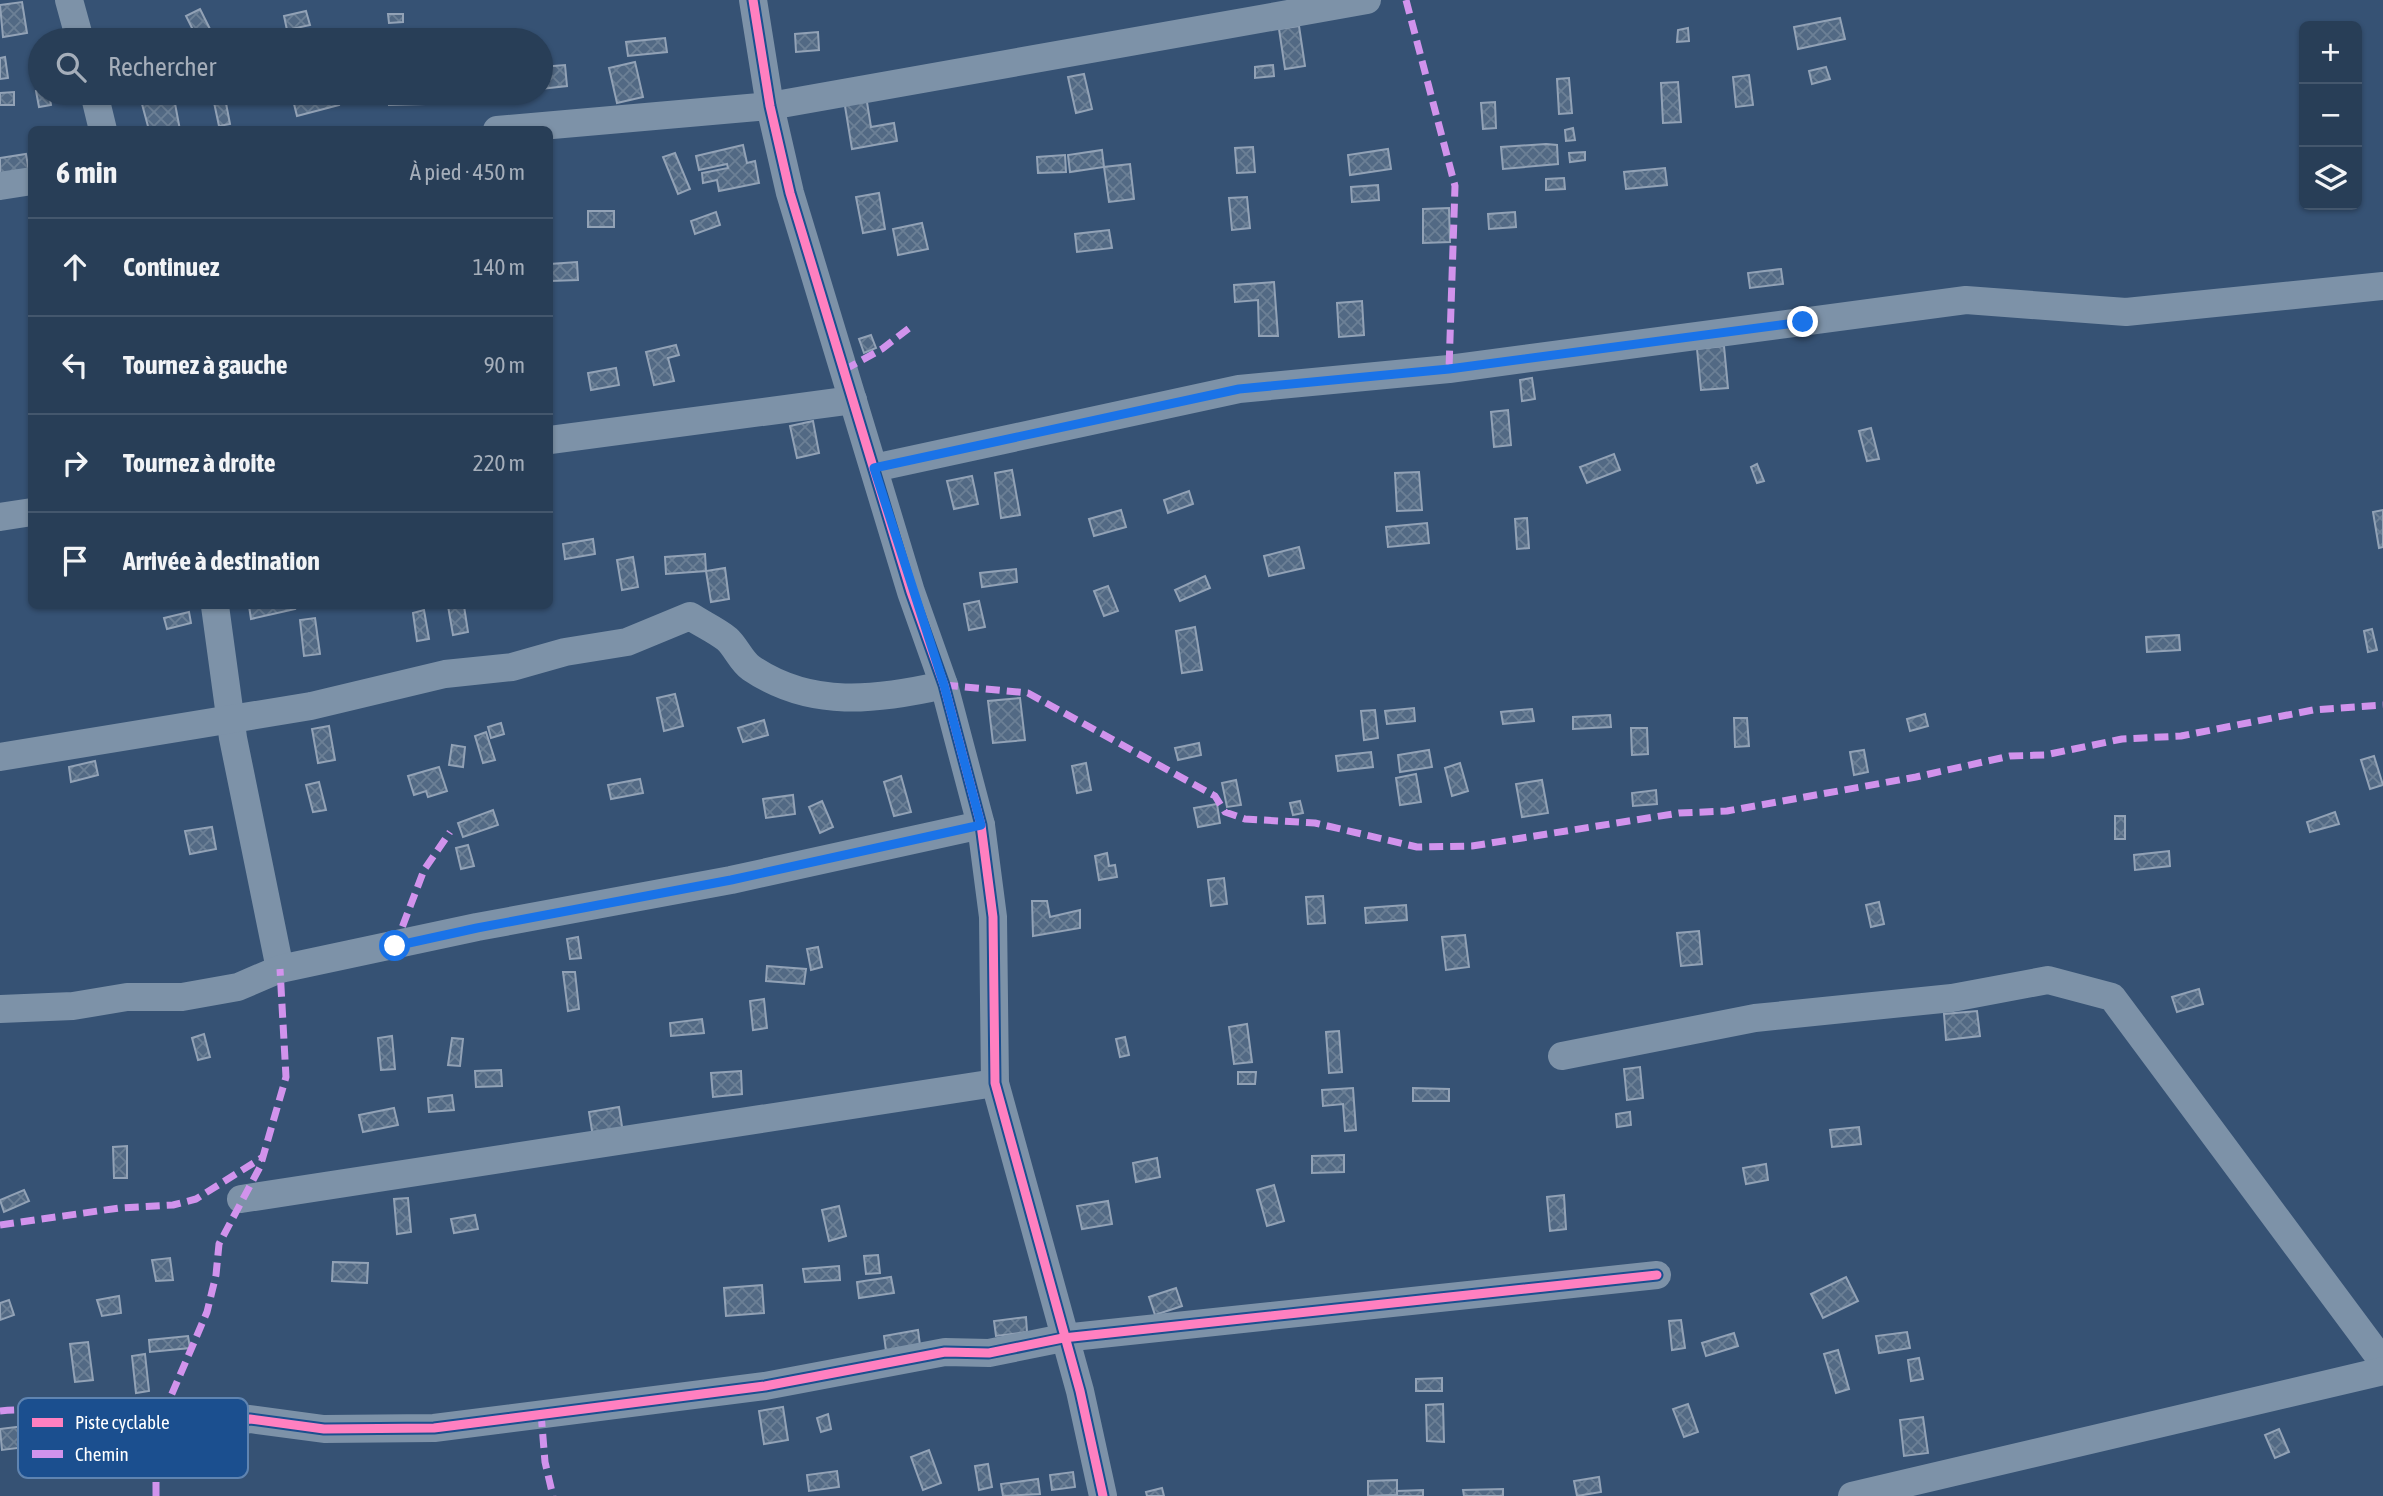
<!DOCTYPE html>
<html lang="fr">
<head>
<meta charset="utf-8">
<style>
	:root { --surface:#283e57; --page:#30455d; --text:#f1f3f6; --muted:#a5aeba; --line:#44576d }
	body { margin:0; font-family:"Asap Condensed",sans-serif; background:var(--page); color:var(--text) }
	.controls { position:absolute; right:21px; top:21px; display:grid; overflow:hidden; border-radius:10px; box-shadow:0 2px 5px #0004 }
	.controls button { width:63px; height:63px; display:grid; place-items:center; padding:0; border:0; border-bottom:2px solid var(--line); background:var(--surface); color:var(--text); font:35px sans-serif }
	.stop { position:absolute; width:21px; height:21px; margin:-16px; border:5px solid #1a73e8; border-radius:50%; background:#fff }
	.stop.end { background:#1a73e8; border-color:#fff; box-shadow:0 2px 7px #0008 }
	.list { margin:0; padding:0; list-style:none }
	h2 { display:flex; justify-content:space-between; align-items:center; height:91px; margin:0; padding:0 28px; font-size:30px }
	h2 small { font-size:23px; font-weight:400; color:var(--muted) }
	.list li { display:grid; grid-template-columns:46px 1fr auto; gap:21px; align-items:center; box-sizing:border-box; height:98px; padding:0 28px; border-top:2px solid var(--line) }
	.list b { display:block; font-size:26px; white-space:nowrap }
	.list em { font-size:23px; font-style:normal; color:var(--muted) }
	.icon { flex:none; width:38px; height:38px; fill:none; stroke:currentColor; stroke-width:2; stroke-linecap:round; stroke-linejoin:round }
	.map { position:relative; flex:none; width:2383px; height:1496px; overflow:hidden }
	.search { position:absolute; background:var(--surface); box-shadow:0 2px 5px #0004; left:28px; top:28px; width:525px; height:77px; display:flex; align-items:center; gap:18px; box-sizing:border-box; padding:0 24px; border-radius:38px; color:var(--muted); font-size:26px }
	.panel { position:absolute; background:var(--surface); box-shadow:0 2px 5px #0004; left:28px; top:126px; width:525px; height:483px; border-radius:10px }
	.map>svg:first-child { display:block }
</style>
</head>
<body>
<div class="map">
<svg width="2383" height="1496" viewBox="0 0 2383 1496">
	<defs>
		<pattern id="building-cross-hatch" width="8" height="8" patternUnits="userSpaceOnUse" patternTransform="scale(1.75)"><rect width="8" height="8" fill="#526984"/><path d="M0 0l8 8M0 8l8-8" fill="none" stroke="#6c8096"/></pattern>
	</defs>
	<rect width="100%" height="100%" fill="#365274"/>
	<!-- building -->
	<g fill="url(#building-cross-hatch)" stroke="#92a2b6" stroke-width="2">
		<path d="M22 2 27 33 3 37 0 5Z"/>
		<path d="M200 9 213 35 203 40H198L186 16Z"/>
		<path d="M306 11 310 25 287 30 284 16Z"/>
		<path d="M388 14H403V22L389 23Z"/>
		<path d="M1840 18 1845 39 1798 49 1794 27Z"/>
		<path d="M1299 26 1305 66 1285 69 1279 29Z"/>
		<path d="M1688 28 1689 41 1677 42 1678 30Z"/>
		<path d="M818 32 819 50 796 52 795 34Z"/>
		<path d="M665 38 667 52 628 56 626 42Z"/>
		<path d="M5 57 8 78 0 79V58Z"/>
		<path d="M635 62 643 97 617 103 609 68Z"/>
		<path d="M565 65 567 86 541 89V67Z"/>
		<path d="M1273 65 1274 76 1255 78V67Z"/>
		<path d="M1826 67 1830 79 1812 84 1809 71Z"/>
		<path d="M1084 74 1092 109 1076 113 1068 77Z"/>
		<path d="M1749 75 1753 105 1736 107 1733 77Z"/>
		<path d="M1569 78 1572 113 1559 114 1557 79Z"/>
		<path d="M1678 82 1681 122 1663 123 1661 83Z"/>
		<path d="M40 90V93H49L51 105 39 107 36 91Z"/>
		<path d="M14 92V105H0V93Z"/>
		<path d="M139 93H173L180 130H149Z"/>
		<path d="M212 93H224L230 124 219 126Z"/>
		<path d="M307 93H336L339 105 297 116 292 96Z"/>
		<path d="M389 93H425V104L389 105Z"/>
		<path d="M866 96 871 127 894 123 897 141 852 149 844 100Z"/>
		<path d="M1495 102 1496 128 1483 129 1481 103Z"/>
		<path d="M1573 128 1575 140 1566 141 1565 130Z"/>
		<path d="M1546 144 1557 145 1558 164 1503 169 1501 147Z"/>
		<path d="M743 145 747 163 755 161 759 183 719 191 717 180 703 183 702 173 728 168 727 164 699 170 696 156Z"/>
		<path d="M1253 147 1255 172 1237 173 1235 148Z"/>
		<path d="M1388 149 1391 169 1350 175 1348 155Z"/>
		<path d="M1102 150 1104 167 1070 172 1068 155Z"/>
		<path d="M1585 152V160L1570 162 1569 153Z"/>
		<path d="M675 153 690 189 678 194 663 157Z"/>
		<path d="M26 154 29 172 0 177V158Z"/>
		<path d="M1065 155 1066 172 1038 173 1037 157Z"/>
		<path d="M1130 164 1134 199 1109 202 1104 167Z"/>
		<path d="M1665 168 1667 185 1626 189 1624 172Z"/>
		<path d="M1564 178 1565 189 1546 190V179Z"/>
		<path d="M1378 185 1379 200 1352 202 1351 187Z"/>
		<path d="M879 193 885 229 863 233 856 197Z"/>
		<path d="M1247 197 1250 228 1232 230 1229 198Z"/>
		<path d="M1449 208 1450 242 1423 243V209Z"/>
		<rect x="588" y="211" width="26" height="16"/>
		<path d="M716 212 720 225 695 234 691 221Z"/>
		<path d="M1515 212 1516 227 1489 229 1488 214Z"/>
		<path d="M922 223 928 249 898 255 893 229Z"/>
		<path d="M1109 230 1112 248 1077 252 1075 234Z"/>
		<path d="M577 262 578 280 550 281V264Z"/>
		<path d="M1781 269 1783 284 1750 288 1748 273Z"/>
		<path d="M1274 282 1278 336H1259L1258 300 1235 302 1234 285Z"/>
		<path d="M1362 301 1364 335 1339 337 1337 303Z"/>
		<path d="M871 335 876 348 864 353 859 339Z"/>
		<path d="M676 345 679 355 668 358 674 381 654 385 646 352Z"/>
		<path d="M1724 346 1728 388 1701 390 1697 349Z"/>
		<path d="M616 368 619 385 591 390 588 373Z"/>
		<path d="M1532 378 1535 399 1522 401 1520 380Z"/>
		<path d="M1508 410 1511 445 1494 447 1491 412Z"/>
		<path d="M813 421 819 453 797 458 790 426Z"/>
		<path d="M1871 428 1879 459 1867 461 1859 431Z"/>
		<path d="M1614 454 1620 470 1587 483 1580 467Z"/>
		<path d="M1757 464 1764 481 1757 483 1751 467Z"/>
		<path d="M1012 470 1020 515 1001 518 995 473Z"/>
		<path d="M1419 472 1422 510 1397 511 1395 473Z"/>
		<path d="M972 476 978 504 954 509 947 481Z"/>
		<path d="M1189 491 1193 504 1168 513 1164 500Z"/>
		<path d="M1121 510 1126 527 1094 536 1089 519Z"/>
		<path d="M2383 510V547L2379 548 2373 512Z"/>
		<path d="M1527 518 1529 548 1517 549 1515 519Z"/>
		<path d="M1427 523 1429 543 1388 547 1386 527Z"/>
		<path d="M593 539 595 554 565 559 563 544Z"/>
		<path d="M1299 547 1304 568 1269 576 1264 556Z"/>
		<path d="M705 554 706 571 666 574 665 557Z"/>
		<path d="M633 557 638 587 622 590 617 560Z"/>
		<path d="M725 568 729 599 711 602 706 571Z"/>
		<path d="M1016 569 1017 582 982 587 980 573Z"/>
		<path d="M1205 576 1210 588 1180 601 1175 590Z"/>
		<path d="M1108 586 1118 611 1104 616 1094 591Z"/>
		<path d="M979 601 985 627 969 630 964 604Z"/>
		<path d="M249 606H294L295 609 251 619Z"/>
		<path d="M448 606H464L468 632 453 635Z"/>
		<path d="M424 610 429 639 417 641 413 613Z"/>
		<path d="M189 612 191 623 167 629 164 618Z"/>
		<path d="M315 618 320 654 304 656 300 620Z"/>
		<path d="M1195 627 1202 670 1182 673 1176 631Z"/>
		<path d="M2372 629 2377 650 2368 652 2364 631Z"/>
		<path d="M2179 635 2180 650 2147 652 2146 637Z"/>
		<path d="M675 694 683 726 664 731 657 698Z"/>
		<path d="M1020 698 1025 740 993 743 988 701Z"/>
		<path d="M1414 708 1415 721 1387 724 1385 711Z"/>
		<path d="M1532 709 1534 721 1503 724 1501 712Z"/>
		<path d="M1375 710 1378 738 1364 740 1361 711Z"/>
		<path d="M1925 714 1928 726 1910 731 1907 719Z"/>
		<path d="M1610 715 1611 727 1573 729V717Z"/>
		<path d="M1734 718H1747L1749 746 1735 747Z"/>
		<path d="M764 720 768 735 743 742 738 728Z"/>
		<path d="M501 723 504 734 491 738 488 727Z"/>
		<path d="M329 726 335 760 318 763 312 729Z"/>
		<path d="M1631 728H1647L1648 754 1632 755Z"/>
		<path d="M486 732 495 760 483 763 475 736Z"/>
		<path d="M1199 743 1201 755 1178 760 1175 748Z"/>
		<path d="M452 745 465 747 463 767 449 765Z"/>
		<path d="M1429 750 1432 767 1400 772 1398 755Z"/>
		<path d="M1864 750 1868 772 1854 775 1850 752Z"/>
		<path d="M1371 752 1373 767 1338 771 1336 756Z"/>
		<path d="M2374 756 2383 785 2370 789 2361 760Z"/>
		<path d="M95 761 98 775 71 782 69 767Z"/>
		<path d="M1086 763 1091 790 1077 793 1072 766Z"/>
		<path d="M1460 763 1468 791 1452 796 1445 768Z"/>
		<path d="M439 767 447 791 428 797 426 791 414 795 408 776Z"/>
		<path d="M1416 774 1421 802 1400 805 1396 778Z"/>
		<path d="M901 776 911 812 894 816 884 782Z"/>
		<path d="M640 779 643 793 611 799 608 785Z"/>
		<path d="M1236 780 1241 805 1227 807 1222 783Z"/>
		<path d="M1542 780 1548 813 1522 817 1516 784Z"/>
		<path d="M319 782 326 810 313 812 306 785Z"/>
		<path d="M1656 790 1657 804 1633 806 1632 793Z"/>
		<path d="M793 795 795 814 766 818 763 799Z"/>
		<path d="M822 801 833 827 820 833 809 807Z"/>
		<path d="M1300 801 1303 813 1293 815 1290 803Z"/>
		<path d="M1217 804 1220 823 1198 827 1194 808Z"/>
		<path d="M493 810 498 825 463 837 458 823Z"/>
		<path d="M2335 812 2339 824 2310 832 2307 822Z"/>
		<rect x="2115" y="816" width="10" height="23"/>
		<path d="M212 827 216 849 190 854 185 831Z"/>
		<path d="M468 845 474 866 461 869 456 848Z"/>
		<path d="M2169 851 2170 866 2135 870 2134 855Z"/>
		<path d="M1107 853 1109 866 1115 865 1117 877 1099 880 1095 856Z"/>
		<path d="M1224 878 1227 904 1211 906 1208 880Z"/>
		<path d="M1323 896 1325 923 1308 924 1306 897Z"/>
		<path d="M1032 901H1047L1050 917 1080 910V928L1033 936Z"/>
		<path d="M1879 902 1884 924 1871 927 1866 905Z"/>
		<path d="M1406 905 1407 920 1366 923 1365 908Z"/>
		<path d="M1699 931 1702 964 1681 966 1677 933Z"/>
		<path d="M1465 935 1469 967 1446 970 1442 937Z"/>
		<path d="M578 937 581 958 570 959 567 939Z"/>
		<path d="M818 947 822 967 811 970 807 949Z"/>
		<path d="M767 966 806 969 804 984 766 981Z"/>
		<path d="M563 972H575L579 1009 568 1011Z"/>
		<path d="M2199 989 2203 1004 2177 1012 2172 997Z"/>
		<path d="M764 999 767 1028 753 1030 750 1001Z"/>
		<path d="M1977 1011 1980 1036 1946 1040 1944 1014Z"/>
		<path d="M702 1019 704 1033 671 1036 670 1023Z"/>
		<path d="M1247 1024 1252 1062 1234 1064 1229 1027Z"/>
		<path d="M1339 1031 1342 1072 1329 1073 1326 1032Z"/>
		<path d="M204 1034 210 1057 198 1060 192 1038Z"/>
		<path d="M392 1036 395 1069 381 1070 378 1038Z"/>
		<path d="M1125 1037 1129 1055 1120 1057 1116 1039Z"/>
		<path d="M452 1038 463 1039 460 1066 448 1065Z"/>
		<path d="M1640 1067 1643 1098 1627 1100 1624 1069Z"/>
		<path d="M501 1070 502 1086 476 1087 475 1071Z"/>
		<path d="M741 1071 742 1094 713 1097 711 1073Z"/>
		<path d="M1238 1072H1256L1255 1084H1238Z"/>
		<path d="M1353 1088 1356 1130 1345 1131 1343 1104 1323 1106 1322 1090Z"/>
		<path d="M1413 1088 1449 1089V1101H1413Z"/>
		<path d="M452 1095 454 1110 429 1112 428 1098Z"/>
		<path d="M619 1107 623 1133 593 1137 589 1112Z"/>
		<path d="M394 1108 398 1125 363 1132 359 1115Z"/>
		<path d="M1630 1112 1631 1125 1617 1127 1616 1114Z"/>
		<path d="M1859 1127 1861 1144 1832 1147 1830 1130Z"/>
		<path d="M127 1146V1178H114L113 1147Z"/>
		<path d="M1344 1155V1172L1312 1173V1156Z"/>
		<path d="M1157 1158 1160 1177 1136 1182 1133 1163Z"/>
		<path d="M1766 1164 1768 1180 1746 1184 1743 1168Z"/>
		<path d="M1274 1185 1284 1221 1267 1226 1257 1190Z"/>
		<path d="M24 1190 29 1201 4 1212 0 1200Z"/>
		<path d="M1564 1195 1566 1229 1550 1231 1547 1197Z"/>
		<path d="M408 1198 411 1232 397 1234 394 1199Z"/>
		<path d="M1108 1201 1112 1224 1082 1229 1077 1206Z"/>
		<path d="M839 1206 846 1236 829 1241 822 1210Z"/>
		<path d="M475 1215 478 1229 454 1233 451 1219Z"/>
		<path d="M878 1255 880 1273 866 1274 864 1256Z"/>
		<path d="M170 1258 173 1280 156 1281 152 1260Z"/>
		<path d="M333 1262 368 1263 367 1283 332 1281Z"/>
		<path d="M839 1266 840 1280 805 1282 803 1269Z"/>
		<path d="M891 1277 894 1293 859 1298 857 1282Z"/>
		<path d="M1846 1277 1858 1301 1823 1318 1811 1294Z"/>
		<path d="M762 1285 764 1313 726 1316 724 1288Z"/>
		<path d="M1176 1288 1182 1306 1155 1315 1149 1297Z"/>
		<path d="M119 1296 121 1313 102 1316 97 1300Z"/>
		<path d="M9 1300 14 1315 0 1320V1303Z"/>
		<path d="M1026 1317 1027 1332 996 1336 994 1321Z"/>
		<path d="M1681 1320 1685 1348 1672 1350 1669 1321Z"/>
		<path d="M918 1330 920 1345 886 1351 884 1336Z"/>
		<path d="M1907 1332 1910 1348 1879 1353 1876 1336Z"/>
		<path d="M1734 1333 1738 1346 1706 1356 1702 1343Z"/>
		<path d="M188 1336 190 1348 150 1352 149 1340Z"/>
		<path d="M88 1342 93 1380 75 1382 70 1344Z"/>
		<path d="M1838 1350 1849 1389 1836 1393 1824 1354Z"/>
		<path d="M145 1354 149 1391 136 1393 132 1356Z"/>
		<path d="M1919 1358 1923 1379 1911 1381 1908 1360Z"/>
		<path d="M1442 1378V1391H1416V1379Z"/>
		<path d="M1443 1404 1444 1442 1427 1441 1426 1405Z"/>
		<path d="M1688 1404 1698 1432 1684 1437 1673 1409Z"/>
		<path d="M783 1407 788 1440 764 1444 759 1411Z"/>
		<path d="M828 1414 831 1429 821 1432 817 1418Z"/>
		<path d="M1923 1417 1928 1453 1904 1456 1900 1420Z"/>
		<path d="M40 1424 42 1445 2 1450 0 1429Z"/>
		<path d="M2279 1429 2289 1452 2275 1458 2265 1435Z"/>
		<path d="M929 1450 941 1483 923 1490 911 1457Z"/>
		<path d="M988 1464 992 1487 979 1490 975 1466Z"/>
		<path d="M837 1471 839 1487 809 1491 807 1475Z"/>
		<path d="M1073 1472 1075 1487 1052 1490 1050 1475Z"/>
		<path d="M1599 1477 1601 1492 1577 1496 1574 1481Z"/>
		<path d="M1038 1479 1040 1494 1003 1496 1001 1484Z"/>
		<path d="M1397 1480V1495L1368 1496V1481Z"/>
		<path d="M1162 1488 1164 1496H1147L1146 1492Z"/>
		<path d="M1503 1489V1496H1464L1463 1490Z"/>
		<path d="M1423 1490V1496H1373L1397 1495V1491Z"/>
	</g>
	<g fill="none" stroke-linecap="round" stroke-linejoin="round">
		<!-- minor -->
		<g stroke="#7d92a8" stroke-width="28">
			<path d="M69 0 80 40"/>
			<path d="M753 0 770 106 790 193 911 592 944 685 981 825 993 917 995 1083 1080 1391 1103 1496"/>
			<path d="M94 93 103 130"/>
			<path d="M497 130 770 106 1367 0"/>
			<path d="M0 186 32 181"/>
			<path d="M550 440 853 400"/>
			<path d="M874 468 1239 389 1449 369 1966 300 2126 312 2383 286"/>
			<path d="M0 517 32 512"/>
			<path d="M215 606 233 738 280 969"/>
			<path d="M0 757 311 706 445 674 512 667 565 652 627 642 690 616C702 624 716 630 727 639 736 647 741 661 751 668 811 709 877 700 944 685"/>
			<path d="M0 1009 73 1006 127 997H182L238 987 280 969 477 927 731 880 981 825"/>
			<path d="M1562 1056 1755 1018 1952 998 2048 980 2112 997 2383 1362"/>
			<path d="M241 1199 995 1083"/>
			<path d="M104 1434 204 1428 250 1419 324 1429 434 1428 765 1386 945 1352 989 1353 1063 1338 1657 1275"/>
			<path d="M1852 1496 2383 1371"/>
		</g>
		<!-- quiet -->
		<g stroke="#d193ec" stroke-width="7" stroke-dasharray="14 7" stroke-linecap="butt">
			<path d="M1406 0 1455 186 1449 369"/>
			<path d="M844 370 882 349 912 326"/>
			<path d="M944 685 1028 693 1215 796 1225 812 1245 819 1315 823 1417 847 1472 846 1679 813 1727 811 1916 777 2010 756 2045 755 2122 739 2181 736 2313 710 2383 705"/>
			<path d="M395 946 424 870 450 832"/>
			<path d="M0 1225 119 1208 173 1205 196 1199 263 1157"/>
			<path d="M0 1411C47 1407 62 1414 104 1434"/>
			<path d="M541 1413 545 1462 553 1496"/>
			<path d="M156 1496V1431L207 1312 216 1275 219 1244 260 1167 286 1077 280 969"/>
		</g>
		<!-- cycleway casing -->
		<g stroke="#1b4f8f" stroke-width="13">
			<g id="cycleway">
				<path d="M753 0 770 106 790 193 911 592 944 685 981 825 993 917 995 1083 1080 1391 1103 1496"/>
				<path d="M104 1434 204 1428 250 1419 324 1429 434 1428 765 1386 945 1352 989 1353 1063 1338 1657 1275"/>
			</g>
		</g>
		<!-- cycleway -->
		<use href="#cycleway" stroke="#ff80c0" stroke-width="9"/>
	</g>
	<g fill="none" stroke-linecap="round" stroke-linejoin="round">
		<!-- route -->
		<path stroke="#1a73e8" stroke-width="9" d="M395 946 477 928 731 880 981 825 944 685 874 468 1239 389 1449 369 1803 322"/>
	</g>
	<!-- legend -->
	<rect x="18" y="1398" width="230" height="80" rx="10" fill="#1b4f8f" stroke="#5f84b1" stroke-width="2"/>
	<rect x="32" y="1418" width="31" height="9" fill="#ff80c0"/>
	<rect x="32" y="1450" width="31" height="8" fill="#d193ec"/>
	<g font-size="19" fill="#fff">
		<text x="75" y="1429">Piste cyclable</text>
		<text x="75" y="1461">Chemin</text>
	</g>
</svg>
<div class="controls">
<button>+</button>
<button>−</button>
<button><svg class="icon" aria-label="layers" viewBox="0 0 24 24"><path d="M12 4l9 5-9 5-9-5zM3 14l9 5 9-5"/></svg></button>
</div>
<div class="stop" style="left:395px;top:946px"></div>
<div class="stop end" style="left:1803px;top:322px"></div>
<div class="search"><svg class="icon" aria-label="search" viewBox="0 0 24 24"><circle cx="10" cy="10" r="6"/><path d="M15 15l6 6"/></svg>Rechercher</div>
<section class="panel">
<h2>6 min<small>À pied · 450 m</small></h2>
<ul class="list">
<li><svg class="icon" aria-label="ahead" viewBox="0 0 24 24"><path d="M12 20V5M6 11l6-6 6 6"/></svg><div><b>Continuez</b></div><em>140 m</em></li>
<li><svg class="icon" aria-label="left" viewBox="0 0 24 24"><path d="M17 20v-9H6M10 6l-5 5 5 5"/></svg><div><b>Tournez à gauche</b></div><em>90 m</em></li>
<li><svg class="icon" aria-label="right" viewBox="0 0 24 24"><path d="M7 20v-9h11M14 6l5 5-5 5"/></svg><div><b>Tournez à droite</b></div><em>220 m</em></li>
<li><svg class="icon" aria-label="arrive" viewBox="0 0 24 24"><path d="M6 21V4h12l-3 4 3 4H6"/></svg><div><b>Arrivée à destination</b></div></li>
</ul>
</section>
</div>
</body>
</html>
